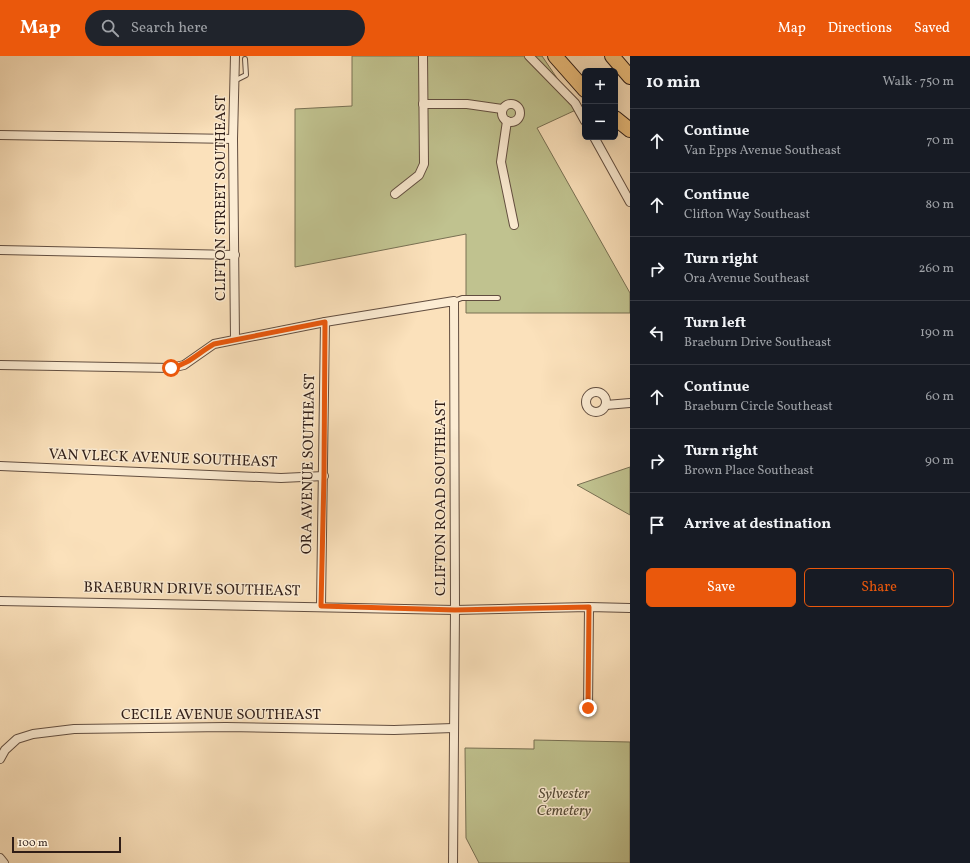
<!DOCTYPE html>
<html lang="en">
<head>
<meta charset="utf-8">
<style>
	:root { --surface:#171b24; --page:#20242c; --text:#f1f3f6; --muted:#9ea1a6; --line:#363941; --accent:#ea580c }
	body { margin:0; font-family:Vollkorn,serif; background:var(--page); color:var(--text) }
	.controls { position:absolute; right:12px; top:12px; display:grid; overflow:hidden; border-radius:6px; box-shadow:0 4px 16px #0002 }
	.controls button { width:36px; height:36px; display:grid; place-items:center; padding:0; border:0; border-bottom:1px solid var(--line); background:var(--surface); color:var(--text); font:20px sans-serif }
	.scale { position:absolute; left:12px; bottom:10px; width:109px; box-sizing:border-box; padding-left:4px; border:2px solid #2f1d17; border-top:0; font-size:11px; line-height:14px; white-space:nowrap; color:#2f1d17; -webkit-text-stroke:3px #fcecd3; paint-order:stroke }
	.stop { position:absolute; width:12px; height:12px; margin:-9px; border:3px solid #ea580c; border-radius:50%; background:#fff }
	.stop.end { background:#ea580c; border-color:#fff; box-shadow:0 1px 4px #0008 }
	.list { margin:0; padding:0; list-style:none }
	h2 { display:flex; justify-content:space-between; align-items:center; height:52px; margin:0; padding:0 16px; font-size:17px }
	h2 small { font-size:13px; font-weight:400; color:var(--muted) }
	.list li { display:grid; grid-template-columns:26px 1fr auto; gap:12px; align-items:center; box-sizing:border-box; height:64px; padding:0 16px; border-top:1px solid var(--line) }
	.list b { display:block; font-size:15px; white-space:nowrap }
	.list p { margin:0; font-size:13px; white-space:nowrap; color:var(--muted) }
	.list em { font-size:13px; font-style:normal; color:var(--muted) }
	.actions { display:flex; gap:8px; padding:12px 16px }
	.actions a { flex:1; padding:9px 0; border:1px solid var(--accent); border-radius:6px; text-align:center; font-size:14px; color:var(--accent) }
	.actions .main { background:var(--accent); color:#fff }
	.icon { flex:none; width:22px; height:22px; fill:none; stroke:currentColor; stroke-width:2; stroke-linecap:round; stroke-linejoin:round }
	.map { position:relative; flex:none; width:630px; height:807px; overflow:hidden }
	header { display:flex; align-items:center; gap:24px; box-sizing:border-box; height:56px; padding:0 20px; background:var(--accent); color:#fff }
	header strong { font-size:19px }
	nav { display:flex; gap:22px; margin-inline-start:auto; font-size:14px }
	.search { width:280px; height:36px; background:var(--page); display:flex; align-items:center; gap:10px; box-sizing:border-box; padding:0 14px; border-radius:22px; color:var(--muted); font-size:15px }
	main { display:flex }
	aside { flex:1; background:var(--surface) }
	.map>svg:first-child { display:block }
</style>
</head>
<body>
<header>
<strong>Map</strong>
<div class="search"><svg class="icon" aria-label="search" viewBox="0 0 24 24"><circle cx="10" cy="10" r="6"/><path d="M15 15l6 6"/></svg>Search here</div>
<nav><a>Map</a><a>Directions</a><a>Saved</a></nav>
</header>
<main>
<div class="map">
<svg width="630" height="807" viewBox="0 0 630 807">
	<rect width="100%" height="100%" fill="#fbe1bb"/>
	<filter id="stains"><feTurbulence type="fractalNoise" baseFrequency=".005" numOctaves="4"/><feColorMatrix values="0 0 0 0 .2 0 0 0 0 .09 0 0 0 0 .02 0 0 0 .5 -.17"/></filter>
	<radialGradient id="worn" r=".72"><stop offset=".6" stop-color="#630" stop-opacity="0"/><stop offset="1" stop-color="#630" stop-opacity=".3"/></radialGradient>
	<!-- green -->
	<g fill="#c0c28f" stroke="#787053">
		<path d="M352 0H542L578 53 537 72 630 237V257H466V178L295 211V53L352 50Z"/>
		<path d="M630 411V459L577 429Z"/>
		<path d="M534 684 630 686V807H479L466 782 465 692 534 693Z"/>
	</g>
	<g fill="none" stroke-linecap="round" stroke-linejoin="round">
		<!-- service casing -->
		<g stroke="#624e40" stroke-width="6">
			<g id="service">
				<path d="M234 25 246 19 245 3"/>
				<path d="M454 245 462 242H498"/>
			</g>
		</g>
		<!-- minor casing -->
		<g stroke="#624e40" stroke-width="10">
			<g id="minor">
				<path d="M235 0 233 83 235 283"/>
				<path d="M529 0 575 47 585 65"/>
				<path d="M423 48H467L502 53"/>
				<circle cx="511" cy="57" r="9"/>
				<path d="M507 65 501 106 514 169"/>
				<path d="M0 79 233 83"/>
				<path d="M594 81 630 146"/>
				<path d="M395 138 419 119 424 108 423 0"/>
				<path d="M0 194 235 199"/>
				<path d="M0 309 171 312 184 309 214 288 325 266 454 245 455 554 453 807"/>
				<circle cx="596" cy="346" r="10"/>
				<path d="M606 349 630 347"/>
				<path d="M0 410 281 422 324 420"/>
				<path d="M0 545 455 554 589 551 630 552"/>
				<path d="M321 550 325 266"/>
				<path d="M588 652 589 551"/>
				<path d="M0 703 5 694 17 683 33 678 74 673 226 671 394 674 453 672"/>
				<path d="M0 802 4 807"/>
			</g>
		</g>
		<!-- motorway casing -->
		<g stroke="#2f1d17" stroke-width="16">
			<g id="motorway">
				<path d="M555 0 585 34"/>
				<path d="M612 0 630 21"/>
				<path d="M615 62 630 74"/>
			</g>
		</g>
		<!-- service -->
		<use href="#service" stroke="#fcecd3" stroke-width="4"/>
		<!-- minor -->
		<use href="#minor" stroke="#fcecd3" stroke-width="8"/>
		<!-- motorway -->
		<use href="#motorway" stroke="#eec07e" stroke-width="14"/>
	</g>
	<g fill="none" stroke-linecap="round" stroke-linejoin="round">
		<!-- route -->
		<path stroke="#ea580c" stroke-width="5" d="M171 312C189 308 198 297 214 288L325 266 324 420 321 550 455 554 589 551 588 652"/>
	</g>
	<g text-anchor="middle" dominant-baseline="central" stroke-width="3" stroke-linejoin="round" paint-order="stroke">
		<!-- street labels -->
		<g font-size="15" fill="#2f1d17" stroke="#fcecd3">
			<text transform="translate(221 142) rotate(-90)">CLIFTON STREET SOUTHEAST</text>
			<text transform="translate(163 403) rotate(2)">VAN VLECK AVENUE SOUTHEAST</text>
			<text transform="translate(309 408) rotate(-89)">ORA AVENUE SOUTHEAST</text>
			<text transform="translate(441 442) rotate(-90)">CLIFTON ROAD SOUTHEAST</text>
			<text transform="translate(192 534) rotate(1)">BRAEBURN DRIVE SOUTHEAST</text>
			<text x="221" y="659">CECILE AVENUE SOUTHEAST</text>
		</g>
		<!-- park labels -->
		<g font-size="15" font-style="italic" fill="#5a4f3b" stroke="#fcecd3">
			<text x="564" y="738">Sylvester<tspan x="564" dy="17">Cemetery</tspan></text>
		</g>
	</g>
	<rect width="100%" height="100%" filter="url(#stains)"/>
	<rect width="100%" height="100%" fill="url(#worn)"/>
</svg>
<div class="controls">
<button>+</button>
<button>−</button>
</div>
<div class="scale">100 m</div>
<div class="stop" style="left:171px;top:312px"></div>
<div class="stop end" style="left:588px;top:652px"></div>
</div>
<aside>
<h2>10 min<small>Walk · 750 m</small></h2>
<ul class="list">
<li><svg class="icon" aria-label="ahead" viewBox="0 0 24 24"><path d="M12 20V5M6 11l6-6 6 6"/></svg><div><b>Continue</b><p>Van Epps Avenue Southeast</p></div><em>70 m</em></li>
<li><svg class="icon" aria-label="ahead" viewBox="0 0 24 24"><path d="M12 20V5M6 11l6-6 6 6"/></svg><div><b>Continue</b><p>Clifton Way Southeast</p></div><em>80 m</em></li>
<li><svg class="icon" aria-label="right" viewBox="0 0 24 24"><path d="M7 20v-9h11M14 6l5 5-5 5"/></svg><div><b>Turn right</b><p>Ora Avenue Southeast</p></div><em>260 m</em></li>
<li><svg class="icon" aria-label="left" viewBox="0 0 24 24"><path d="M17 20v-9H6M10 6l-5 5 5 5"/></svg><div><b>Turn left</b><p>Braeburn Drive Southeast</p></div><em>190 m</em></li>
<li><svg class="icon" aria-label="ahead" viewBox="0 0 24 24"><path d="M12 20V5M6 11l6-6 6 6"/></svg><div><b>Continue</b><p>Braeburn Circle Southeast</p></div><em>60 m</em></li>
<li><svg class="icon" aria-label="right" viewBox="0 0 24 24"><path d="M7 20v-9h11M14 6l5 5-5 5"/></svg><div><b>Turn right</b><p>Brown Place Southeast</p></div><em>90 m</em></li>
<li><svg class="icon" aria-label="arrive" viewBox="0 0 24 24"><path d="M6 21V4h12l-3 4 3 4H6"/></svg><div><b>Arrive at destination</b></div></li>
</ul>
<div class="actions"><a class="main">Save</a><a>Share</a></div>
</aside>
</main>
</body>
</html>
